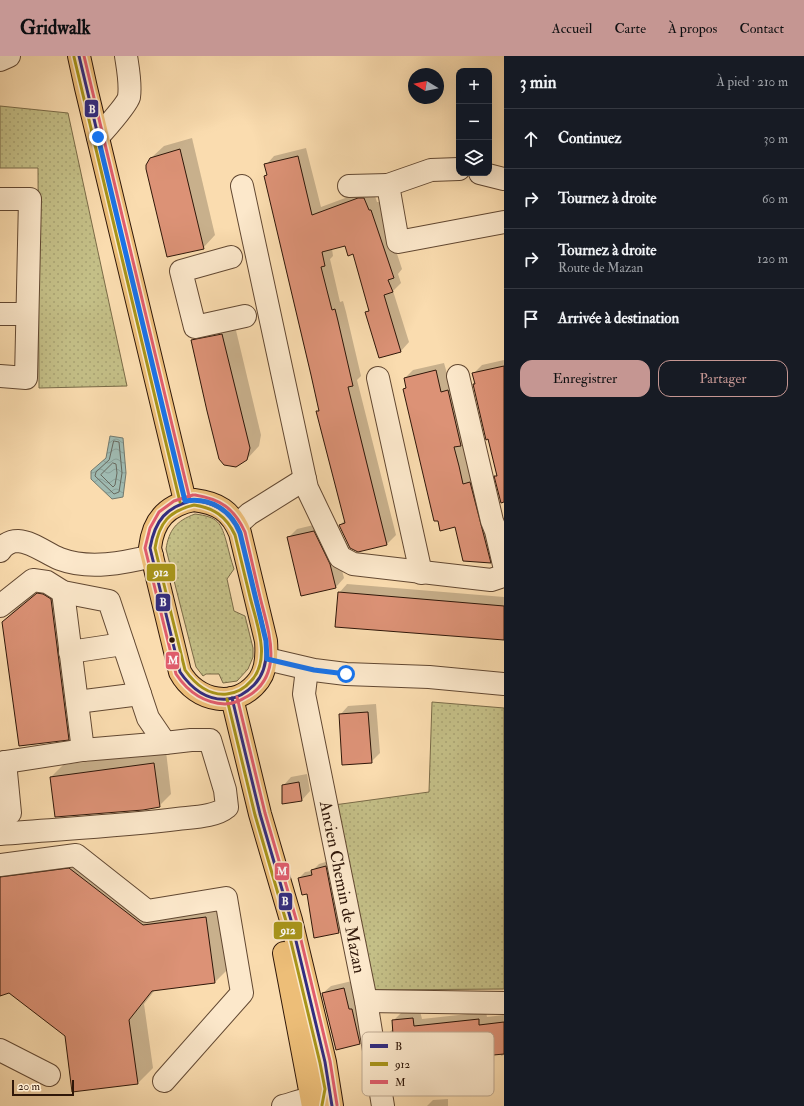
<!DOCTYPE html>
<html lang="fr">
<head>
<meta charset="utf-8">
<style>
	:root { --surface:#171b24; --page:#242831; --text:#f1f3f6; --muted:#9ea1a6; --line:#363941; --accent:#c59692 }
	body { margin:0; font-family:"IM FELL Double Pica",serif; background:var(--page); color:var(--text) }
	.controls { position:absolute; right:12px; top:12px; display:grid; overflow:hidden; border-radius:8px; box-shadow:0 4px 16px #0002 }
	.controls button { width:36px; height:36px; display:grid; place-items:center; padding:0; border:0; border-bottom:1px solid var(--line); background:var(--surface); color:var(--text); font:20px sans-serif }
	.compass { position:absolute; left:408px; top:12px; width:36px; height:36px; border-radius:50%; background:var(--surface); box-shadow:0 4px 16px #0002; rotate:280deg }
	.scale { position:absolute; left:12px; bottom:10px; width:62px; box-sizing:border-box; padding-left:4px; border:2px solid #2f1709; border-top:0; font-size:11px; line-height:14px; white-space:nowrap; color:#2f1709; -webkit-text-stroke:3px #fce8cb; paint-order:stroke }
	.stop { position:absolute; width:12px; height:12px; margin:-9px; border:3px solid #1a73e8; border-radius:50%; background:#fff }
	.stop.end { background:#1a73e8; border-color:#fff; box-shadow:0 1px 4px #0008 }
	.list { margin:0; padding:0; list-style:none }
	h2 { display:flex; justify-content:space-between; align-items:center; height:52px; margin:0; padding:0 16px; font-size:17px }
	h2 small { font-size:13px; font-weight:400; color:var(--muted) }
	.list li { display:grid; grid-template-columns:26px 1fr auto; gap:12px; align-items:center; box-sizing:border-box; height:60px; padding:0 16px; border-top:1px solid var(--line) }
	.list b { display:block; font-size:15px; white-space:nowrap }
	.list p { margin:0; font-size:13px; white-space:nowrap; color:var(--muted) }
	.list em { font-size:13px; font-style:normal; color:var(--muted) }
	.actions { display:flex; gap:8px; padding:12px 16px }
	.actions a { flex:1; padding:9px 0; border:1px solid var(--accent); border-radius:12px; text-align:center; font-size:14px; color:var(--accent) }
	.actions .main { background:var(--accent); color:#111 }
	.icon { flex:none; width:22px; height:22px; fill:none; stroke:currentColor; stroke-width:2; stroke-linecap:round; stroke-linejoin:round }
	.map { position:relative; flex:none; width:504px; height:1050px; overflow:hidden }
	header { display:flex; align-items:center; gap:24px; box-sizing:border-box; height:56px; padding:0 20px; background:var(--accent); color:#111 }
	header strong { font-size:19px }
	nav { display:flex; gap:22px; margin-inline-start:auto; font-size:14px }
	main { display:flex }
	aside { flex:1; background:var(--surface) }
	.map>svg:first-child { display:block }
</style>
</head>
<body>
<header>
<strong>Gridwalk</strong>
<nav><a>Accueil</a><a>Carte</a><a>À propos</a><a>Contact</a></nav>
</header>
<main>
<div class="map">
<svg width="504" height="1050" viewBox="0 0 504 1050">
	<defs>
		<pattern id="grass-dots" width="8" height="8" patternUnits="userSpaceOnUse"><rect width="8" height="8" fill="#c4bf87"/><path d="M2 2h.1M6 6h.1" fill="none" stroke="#a9a373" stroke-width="1.8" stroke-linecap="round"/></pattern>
		<pattern id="water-waves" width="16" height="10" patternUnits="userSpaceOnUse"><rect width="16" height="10" fill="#9fbab1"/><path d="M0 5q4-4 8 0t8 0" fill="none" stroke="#899f97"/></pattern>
	</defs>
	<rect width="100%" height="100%" fill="#fadcaf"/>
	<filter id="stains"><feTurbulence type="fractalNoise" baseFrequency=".005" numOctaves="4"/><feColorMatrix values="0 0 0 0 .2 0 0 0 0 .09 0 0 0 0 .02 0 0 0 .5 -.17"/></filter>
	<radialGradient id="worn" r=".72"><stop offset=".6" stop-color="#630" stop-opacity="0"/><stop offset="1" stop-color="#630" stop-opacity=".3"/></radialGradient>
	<!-- grass -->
	<g fill="url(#grass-dots)" stroke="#7a6b48">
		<path d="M0 50 68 57 127 330 39 332 38 112H0Z"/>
		<path d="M195 458C218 461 221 466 227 488 229 496 231 504 234 513L227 523 234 555 245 560 253 592V601L248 613 237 625 223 627 219 618H206L203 620 196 611 166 493C169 474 176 465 195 458Z"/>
		<path d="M432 646 504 652V933L373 934 334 749 429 736Z"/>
	</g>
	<!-- water -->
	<path fill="url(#water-waves)" stroke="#72796e" d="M110 380 123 382 126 417 123 441 112 443 91 423V415L106 402Z"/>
	<!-- shadow -->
	<g fill="#0003">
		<path d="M192 82 215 179 203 192 151 102 164 90Z"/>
		<path d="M306 92 321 151 367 134H373L377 146H380L402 213 398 218 401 227 393 235 409 286 401 295 366 257 369 254 354 196 346 189 332 193 333 200 330 203 340 246 343 245 346 256 361 320 357 324 396 479 387 488 357 495 340 469 345 464 317 356 320 353 265 120 268 117 266 109 274 100Z"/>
		<path d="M234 266 261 379 259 390 247 403 192 285 204 272Z"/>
		<path d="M504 304V445L495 421 497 419 474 328 475 327 473 318 482 309Z"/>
		<path d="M444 307 499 498 490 506 456 470 404 334 407 330 405 322 413 314Z"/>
		<path d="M322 467 338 499 344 522 336 531 289 481 297 473Z"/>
		<path d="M53 522 84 667 69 683 3 566 18 550Z"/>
		<path d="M347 528 504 541V583L339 537Z"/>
		<path d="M376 648 380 697 371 706 340 659 348 650Z"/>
		<path d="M166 695 171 738 159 750 51 721 63 709Z"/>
		<path d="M307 718 310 735 302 744 283 730 291 721Z"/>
		<path d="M84 798 158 855 221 846 230 911 215 926 155 934 144 948 153 1012 138 1027 66 980 9 936 0 939V804Z"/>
		<path d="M332 804 345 869 339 876 315 881 308 837 299 822 305 816 312 815 319 808Z"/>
		<path d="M352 925 367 979 360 987 323 937 331 930Z"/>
		<path d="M420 955 422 963 486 956 487 961 504 959V999L501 1000V997L484 996 437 997 418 995 385 980 393 973V965L401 957Z"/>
		<path d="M448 1043V1050H427L433 1044Z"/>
	</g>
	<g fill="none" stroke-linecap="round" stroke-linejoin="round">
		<!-- shore -->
		<g stroke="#67685d" stroke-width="1">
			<path d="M114 385 119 386 122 417 119 436 114 438 95 420 96 416 109 404Z"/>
			<path d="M113 407 116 408 117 417 115 429 113 431 101 419Z"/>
		</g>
	</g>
	<!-- building -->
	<g fill="#dc9276" stroke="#2f1709">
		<path d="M180 93 204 193 167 201 146 113V109L150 102Z"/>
		<path d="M298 100 312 159 358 142H364L369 154H371L394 222 388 224 393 236 384 239 401 296 379 302 365 256 369 255 353 198 348 200 345 190 322 196 325 210 321 211 332 254 335 253 338 265 353 330 348 331 387 489 358 496 350 492 339 469 345 467 316 355H319L311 319 264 120 267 119 264 108Z"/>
		<path d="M222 278 250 392 247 404 236 411 224 409 219 403 207 355 191 284Z"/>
		<path d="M504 310V446L501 447 494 420H497L488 383 486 384 473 328H475L472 317Z"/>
		<path d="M436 314 441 336 448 334 461 390 454 391 459 410 463 428 470 426 491 507 463 505 455 471 440 475 438 465H434L403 333 406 332 404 322Z"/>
		<path d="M314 475 330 508 336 532 301 540 287 481Z"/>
		<path d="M338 536 504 550V584L335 571Z"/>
		<path d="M37 537 43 538 51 543 69 684 19 690 2 566Z"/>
		<path d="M368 656 372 707 342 709 339 658Z"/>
		<path d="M154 707 160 751 143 754 55 761 50 721Z"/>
		<path d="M299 726 302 745 282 748V729Z"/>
		<path d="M326 810 339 877 314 882 307 838 302 839 298 822 312 819 311 814Z"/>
		<path d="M69 812 143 869 206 861 215 927 152 935 129 964 138 1028 72 1036 65 980 9 937 0 940V821Z"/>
		<path d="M344 932 349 953H352L360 988 336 994 322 937Z"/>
		<path d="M413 962 414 970 479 963V969L504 966V998L483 1000V997L436 1001V998L417 1000V996L387 999 384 980 393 979 392 964Z"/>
	</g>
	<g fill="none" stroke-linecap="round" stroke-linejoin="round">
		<!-- minor casing -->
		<g stroke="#624832" stroke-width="24">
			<g id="minor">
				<path d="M0 4 9 0"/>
				<path d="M98 81C104 74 127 49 129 41 131 28 128 13 126 0"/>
				<path d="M459 113 431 114 388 129 398 186 504 166"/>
				<path d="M480 117 504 123"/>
				<path d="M242 130 305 423 307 432 340 501 353 508 491 524 500 521 504 517"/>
				<path d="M349 130 388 129"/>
				<path d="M0 143H30L26 322 0 320"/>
				<path d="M231 201 181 215 195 271 245 260"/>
				<path d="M0 258H27"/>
				<path d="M458 320 492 465 496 475 504 509"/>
				<path d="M378 322 421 517"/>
				<path d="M237 469 249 458 305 423"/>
				<path d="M0 495C4 489 10 485 18 485 33 486 47 498 60 503 89 514 124 507 152 500"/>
				<path d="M63 536 83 694"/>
				<path d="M0 550 33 524 47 526 63 536 109 545 148 662 165 687 83 694 0 707"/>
				<path d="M70 596 123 588"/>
				<path d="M267 603 314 614 346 618 429 621 504 628"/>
				<path id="s1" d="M307 613 304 638 366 945 383 1050"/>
				<path d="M77 646 140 638"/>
				<path d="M0 758 10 757 5 706"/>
				<path d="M0 778C59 773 119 770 177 763 193 761 215 761 227 751L225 734 210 684H191L165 687"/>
				<path d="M0 809 76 799 147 855 226 842 242 937 164 1025"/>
				<path d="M366 945 504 947"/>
				<path d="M0 994 49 1019"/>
				<path d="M283 1050C296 1047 311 1039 323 1045L324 1050"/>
			</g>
		</g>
		<!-- major casing -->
		<g stroke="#2f1709" stroke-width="24">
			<g id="major">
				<path d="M79 0 86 32 185 445"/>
				<path d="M194 444C218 447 231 455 240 477L266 585C267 598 267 613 259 624 237 654 196 646 180 616L150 492C153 464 167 449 194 444Z"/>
				<path d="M232 642 260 758 291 864 325 1006 332 1050"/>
				<path d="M284 897 313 1050"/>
			</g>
		</g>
		<!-- minor -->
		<use href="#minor" stroke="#fce8cb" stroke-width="22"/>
		<!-- major -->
		<use href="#major" stroke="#edbe78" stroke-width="22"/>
		<!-- bus-1 casing -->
		<g stroke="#fce8cb" stroke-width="6">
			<g id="bus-1">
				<path d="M79 0 185 445"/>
				<path d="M194 444C218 448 230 455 240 477 245 498 250 518 255 539 262 567 277 605 254 629 247 636 238 642 228 643 207 645 191 632 180 616L150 492C155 464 166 451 194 444Z"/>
				<path d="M232 642 260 758 291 864 325 1006 332 1050"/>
			</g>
		</g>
		<!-- bus-2 casing -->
		<g stroke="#fce8cb" stroke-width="6">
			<g id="bus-2">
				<path d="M74 1 180 446"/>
				<path d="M194 449C214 452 226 460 235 479 240 499 245 520 250 541 256 566 272 603 251 625 245 632 237 637 227 638 209 640 195 628 185 614L155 492C159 467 169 455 194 449Z"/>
				<path d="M227 643 255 759 286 865 320 1007 325 1033 322 1049"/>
			</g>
		</g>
		<!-- bus-3 casing -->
		<g stroke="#fce8cb" stroke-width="6">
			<g id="bus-3">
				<path d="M84 0 190 444"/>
				<path d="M193 439 174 445 159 456 150 472 145 492 176 618C188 636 203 647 225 648 234 648 241 644 248 640 285 618 268 574 260 541 255 519 250 497 245 476 234 452 220 443 195 439"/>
				<path d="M237 641 265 757 296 863 330 1005 337 1049"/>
			</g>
		</g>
		<!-- bus-1 -->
		<use href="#bus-1" stroke="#322d81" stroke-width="3"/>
		<!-- bus-2 -->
		<use href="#bus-2" stroke="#a8951a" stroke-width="3"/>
		<!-- bus-3 -->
		<use href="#bus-3" stroke="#e15d6d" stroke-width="3"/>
	</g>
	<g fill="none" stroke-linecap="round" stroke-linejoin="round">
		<!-- route -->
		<path stroke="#1a73e8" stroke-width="5" d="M98 81 185 445C210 441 231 454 240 477L266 585 267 603 314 614 346 618"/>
	</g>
	<!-- markers -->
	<circle fill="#2f1709" stroke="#fce8cb" stroke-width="1.5" cx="172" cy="584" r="3.5"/>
	<g text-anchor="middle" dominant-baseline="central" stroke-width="3" stroke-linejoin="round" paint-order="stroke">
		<!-- street labels -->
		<g font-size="17" fill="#2f1709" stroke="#fce8cb">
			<text stroke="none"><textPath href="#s1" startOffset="222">Ancien Chemin de Mazan</textPath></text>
		</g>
	</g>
	<!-- legend -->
	<rect x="362" y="976" width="132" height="64" rx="6" fill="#fce8cb" stroke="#bea991" stroke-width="1"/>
	<rect x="370" y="988" width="18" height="4" fill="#322d81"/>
	<rect x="370" y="1006" width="18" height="4" fill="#a8951a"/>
	<rect x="370" y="1024" width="18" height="4" fill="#e15d6d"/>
	<g font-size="11" fill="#2f1709">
		<text x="395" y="994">B</text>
		<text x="395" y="1012">912</text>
		<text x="395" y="1030">M</text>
	</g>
	<g stroke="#fce8cb" stroke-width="1.5">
		<rect x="84" y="43" width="15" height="19" rx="4" fill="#322d81"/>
		<rect x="146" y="507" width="30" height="19" rx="4" fill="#a8951a"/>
		<rect x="155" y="537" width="16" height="19" rx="4" fill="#322d81"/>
		<rect x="165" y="595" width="15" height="19" rx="4" fill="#e15d6d"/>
		<rect x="274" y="806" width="16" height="19" rx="4" fill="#e15d6d"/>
		<rect x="278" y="836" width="15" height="19" rx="4" fill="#322d81"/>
		<rect x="273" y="865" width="30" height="19" rx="4" fill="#a8951a"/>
	</g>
	<g font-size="11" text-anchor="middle" font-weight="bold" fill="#fff">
		<text x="92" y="57">B</text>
		<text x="161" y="520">912</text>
		<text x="163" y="550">B</text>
		<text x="173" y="608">M</text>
		<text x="282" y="819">M</text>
		<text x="285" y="849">B</text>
		<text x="288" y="878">912</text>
	</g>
	<rect width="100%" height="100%" filter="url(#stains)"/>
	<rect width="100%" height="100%" fill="url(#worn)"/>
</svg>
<div class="controls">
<button>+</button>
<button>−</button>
<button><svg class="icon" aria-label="layers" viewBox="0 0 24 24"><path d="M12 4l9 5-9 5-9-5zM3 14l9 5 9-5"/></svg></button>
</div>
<svg class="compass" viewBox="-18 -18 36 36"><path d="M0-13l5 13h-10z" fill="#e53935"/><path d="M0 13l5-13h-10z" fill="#9ea1a6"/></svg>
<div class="scale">20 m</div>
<div class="stop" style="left:346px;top:618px"></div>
<div class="stop end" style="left:98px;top:81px"></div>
</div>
<aside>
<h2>3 min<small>À pied · 210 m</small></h2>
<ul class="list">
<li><svg class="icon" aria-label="ahead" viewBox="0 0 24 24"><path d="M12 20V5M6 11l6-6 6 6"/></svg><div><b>Continuez</b></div><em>30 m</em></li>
<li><svg class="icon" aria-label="right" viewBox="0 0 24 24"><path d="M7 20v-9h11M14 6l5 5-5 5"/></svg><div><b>Tournez à droite</b></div><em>60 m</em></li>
<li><svg class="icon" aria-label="right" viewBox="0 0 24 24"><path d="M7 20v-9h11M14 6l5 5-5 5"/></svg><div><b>Tournez à droite</b><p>Route de Mazan</p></div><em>120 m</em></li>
<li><svg class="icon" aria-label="arrive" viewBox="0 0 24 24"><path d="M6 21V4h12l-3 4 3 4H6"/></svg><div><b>Arrivée à destination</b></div></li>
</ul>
<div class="actions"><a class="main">Enregistrer</a><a>Partager</a></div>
</aside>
</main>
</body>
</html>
